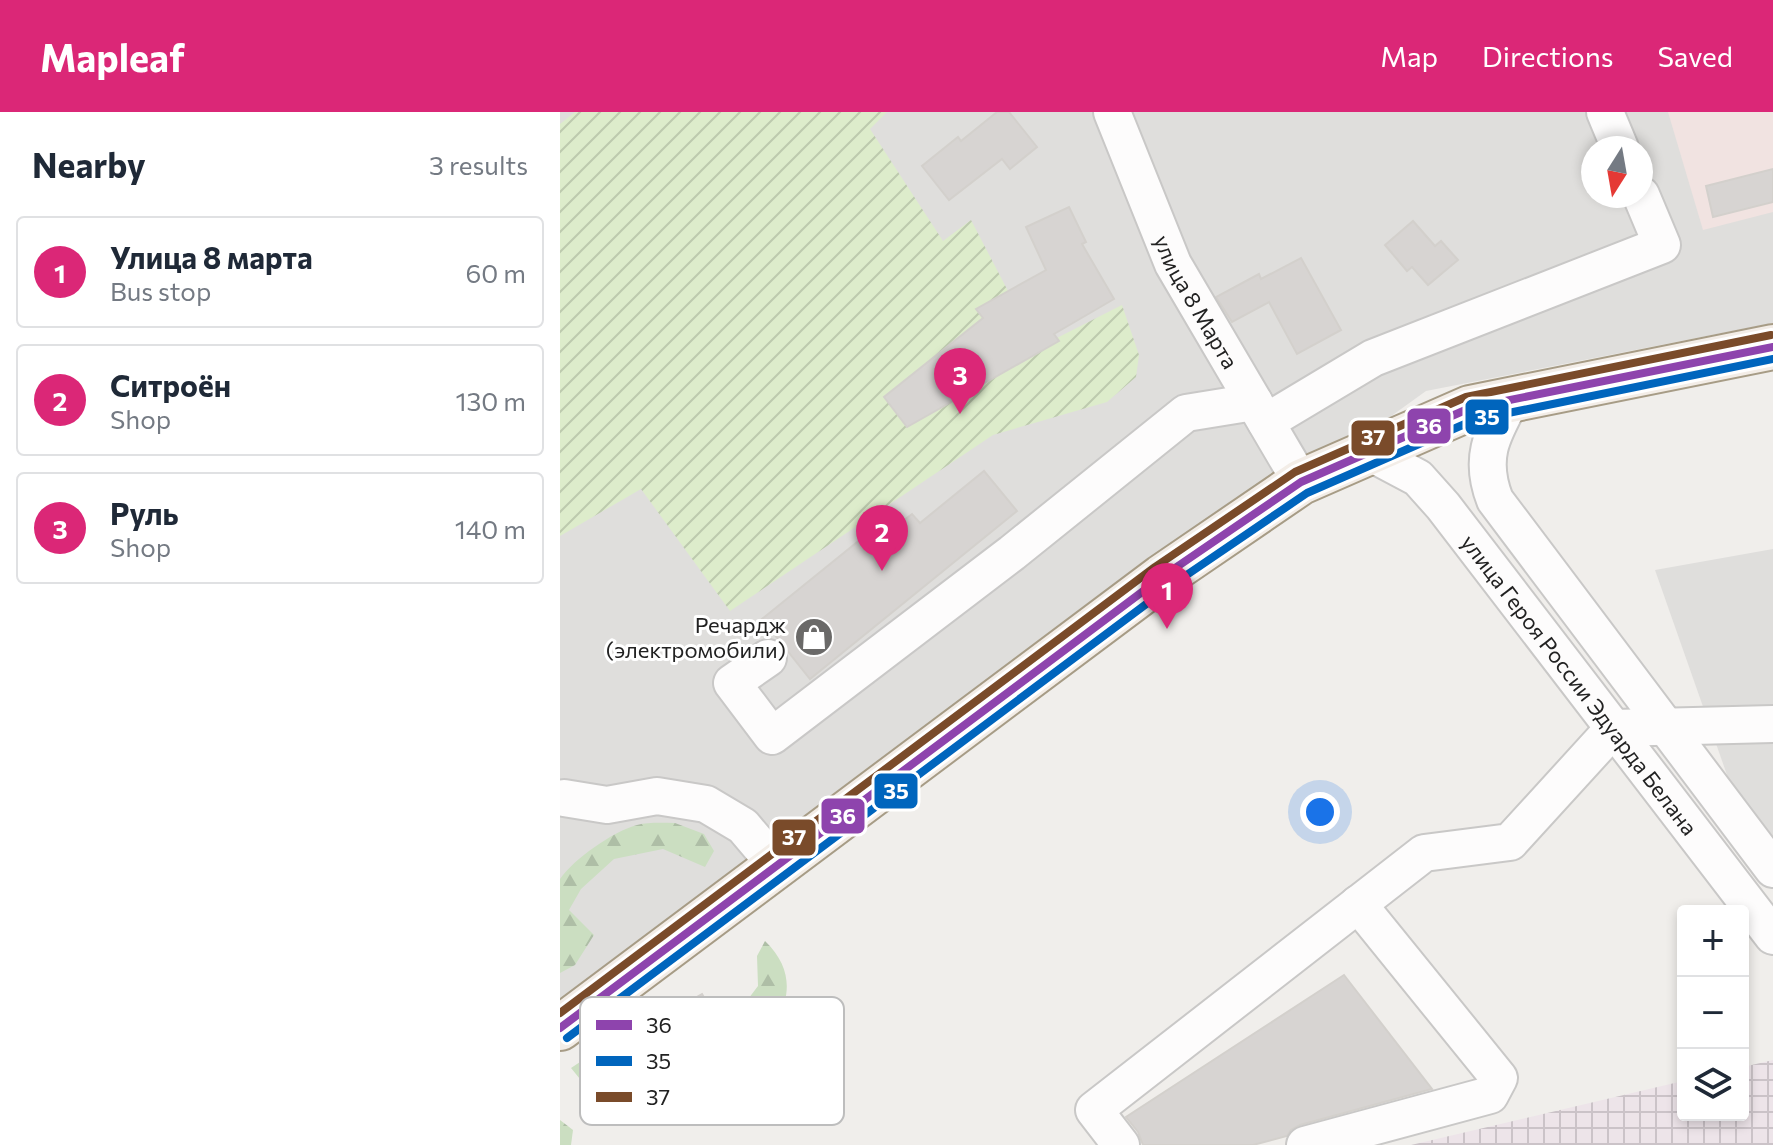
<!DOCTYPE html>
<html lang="en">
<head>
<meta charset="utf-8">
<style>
	:root { --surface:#fff; --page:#f6f6f7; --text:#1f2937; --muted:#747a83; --line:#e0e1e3; --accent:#db2777 }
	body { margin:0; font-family:Commissioner,sans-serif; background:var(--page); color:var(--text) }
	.controls { position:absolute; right:24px; bottom:24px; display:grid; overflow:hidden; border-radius:8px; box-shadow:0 4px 12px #0003 }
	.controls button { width:72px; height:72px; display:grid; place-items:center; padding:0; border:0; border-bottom:2px solid var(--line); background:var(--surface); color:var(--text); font:40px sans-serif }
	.compass { position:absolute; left:1021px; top:24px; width:72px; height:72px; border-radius:50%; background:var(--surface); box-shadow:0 4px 12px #0003; rotate:191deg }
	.you { position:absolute; left:760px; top:700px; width:28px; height:28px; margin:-20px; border:6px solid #fff; border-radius:50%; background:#1a73e8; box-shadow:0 0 0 12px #1a73e833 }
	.badge { display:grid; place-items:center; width:52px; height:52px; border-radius:50%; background:var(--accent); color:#fff; font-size:26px; font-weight:700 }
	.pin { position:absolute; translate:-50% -66px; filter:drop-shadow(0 2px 4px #0008) }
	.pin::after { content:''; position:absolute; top:42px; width:28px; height:24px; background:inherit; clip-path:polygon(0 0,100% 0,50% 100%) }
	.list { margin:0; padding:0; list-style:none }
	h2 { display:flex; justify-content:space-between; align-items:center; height:104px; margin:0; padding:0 32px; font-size:34px }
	h2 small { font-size:26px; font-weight:400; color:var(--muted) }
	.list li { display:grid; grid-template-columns:52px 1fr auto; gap:24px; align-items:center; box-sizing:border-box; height:112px; margin:0 16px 16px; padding:0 16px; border:2px solid var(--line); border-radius:8px }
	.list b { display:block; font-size:30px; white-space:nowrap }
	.list p { margin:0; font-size:26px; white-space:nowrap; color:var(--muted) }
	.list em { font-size:26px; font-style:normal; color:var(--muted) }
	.icon { flex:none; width:44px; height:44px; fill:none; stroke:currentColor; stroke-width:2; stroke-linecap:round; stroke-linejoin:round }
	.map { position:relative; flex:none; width:1213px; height:1033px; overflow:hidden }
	header { display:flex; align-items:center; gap:48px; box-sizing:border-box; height:112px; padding:0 40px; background:var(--accent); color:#fff }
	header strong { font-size:38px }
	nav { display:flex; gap:44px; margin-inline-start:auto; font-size:28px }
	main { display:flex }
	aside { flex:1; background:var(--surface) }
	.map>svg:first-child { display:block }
</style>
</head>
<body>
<header>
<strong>Mapleaf</strong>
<nav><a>Map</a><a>Directions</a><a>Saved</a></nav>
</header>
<main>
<aside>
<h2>Nearby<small>3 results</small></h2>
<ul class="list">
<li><span class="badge">1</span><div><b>Улица 8 марта</b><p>Bus stop</p></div><em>60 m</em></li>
<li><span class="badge">2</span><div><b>Ситроён</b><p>Shop</p></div><em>130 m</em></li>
<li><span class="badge">3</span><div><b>Руль</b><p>Shop</p></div><em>140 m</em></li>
</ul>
</aside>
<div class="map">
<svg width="1213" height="1033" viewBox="0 0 1213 1033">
	<defs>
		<pattern id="industrial-grid" width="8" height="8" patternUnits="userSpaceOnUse" patternTransform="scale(2)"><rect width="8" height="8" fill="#ede4e9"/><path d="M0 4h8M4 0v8" fill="none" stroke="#cbc3c8"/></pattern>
		<pattern id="forest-firs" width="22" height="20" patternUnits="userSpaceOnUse" patternTransform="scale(2)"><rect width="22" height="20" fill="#cbdec1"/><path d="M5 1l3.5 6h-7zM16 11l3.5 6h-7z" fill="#aebea6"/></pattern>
		<pattern id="garden-furrows" width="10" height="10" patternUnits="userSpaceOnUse" patternTransform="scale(2)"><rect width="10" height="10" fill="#ddeccb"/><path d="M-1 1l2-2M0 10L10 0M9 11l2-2" fill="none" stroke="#bdcaae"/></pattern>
	</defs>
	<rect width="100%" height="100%" fill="#f0eeeb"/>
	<!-- residential -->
	<g fill="#dfdedc" fill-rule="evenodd">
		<path d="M0 0H1213V211L866 279 0 904ZM1033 36H1081V84H1033Z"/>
		<path d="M1213 437V733L1173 680 1095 458Z"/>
	</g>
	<!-- commercial -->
	<path fill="#f1e3e1" d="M1108 0H1213V100L1143 118Z"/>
	<!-- industrial -->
	<path fill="url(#industrial-grid)" d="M1213 948V1033H851L1123 969V1003H1183V955Z"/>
	<!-- forest -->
	<g fill="url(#forest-firs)">
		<path d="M115 711 144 722 154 739 145 755 103 737 54 747 21 777 9 798 34 823 15 853 0 861V767C14 747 52 720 77 713 88 710 103 711 115 711Z"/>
		<path d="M205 829C258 880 204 938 153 962 116 979 72 988 33 983L11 956 26 946 62 953 98 947 131 935 170 911 198 874 197 844Z"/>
		<path d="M0 1008 13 1018 11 1033H0Z"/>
	</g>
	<!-- garden -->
	<path fill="url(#garden-furrows)" d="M15 0H327L310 17 383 129 411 108 448 179 481 234 562 193 579 243 576 265 547 290 433 323 170 499 81 377 0 424V12Z"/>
	<!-- building -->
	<g fill="#d7d4d2" stroke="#d3d0cc" stroke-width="2">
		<path d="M437 0H449L477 35 450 57 442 47 389 88 362 54 398 25 401 29Z"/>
		<path d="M1213 57V90L1153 105 1146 74Z"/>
		<path d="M509 95 526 130 522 132 554 187 494 222 499 229 347 315 324 285 423 206 416 197 486 158 466 115Z"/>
		<path d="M853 109 875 134 881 129 898 148 868 173 852 155 847 159 825 133Z"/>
		<path d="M741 146 781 218 737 242 709 190 672 210 656 185 699 162 701 167Z"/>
		<path d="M424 359 457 399 250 567 202 507 332 402 340 411 352 402 360 411Z"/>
		<path d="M784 863 872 977 740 1013 731 1018 727 1024 693 1033H583L578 1020 566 1005Z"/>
		<path d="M142 882 155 905 128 919 116 897Z"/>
	</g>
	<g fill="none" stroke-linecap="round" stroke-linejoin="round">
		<!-- minor casing -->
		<g stroke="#c9c8c7" stroke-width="40">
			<g id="minor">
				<path id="s1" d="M552 0 613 152 741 370"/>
				<path d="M1045 0 1060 36"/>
				<path d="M951 288C931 324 919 347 935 388L1213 757"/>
				<path d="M706 310 813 246 1102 133 1081 83"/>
				<path id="s2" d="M809 340 858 366 883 394 1213 824"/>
				<path d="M208 546 172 571 212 624 452 441 626 301 694 290"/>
				<path d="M4 686 47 693 97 684 146 692 183 714 217 754"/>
				<path d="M561 1033 534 998 864 741 950 730 1054 616 1213 612"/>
				<path d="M745 1033 930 983 939 966 798 792"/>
			</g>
		</g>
		<!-- major casing -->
		<g stroke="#a79c86" stroke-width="48">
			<path id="major" d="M0 916 602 465 741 370 910 296 1213 235"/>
		</g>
		<!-- minor -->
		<use href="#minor" stroke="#fdfcfc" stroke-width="36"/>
		<!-- major -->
		<use href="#major" stroke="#f3ede7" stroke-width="44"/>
		<!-- bus-1 casing -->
		<g stroke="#fff" stroke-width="14">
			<path id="bus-1" d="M0 916 602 465 741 370 910 296 1213 235"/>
		</g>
		<!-- bus-2 casing -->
		<g stroke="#fff" stroke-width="14">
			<path id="bus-2" d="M7 926 609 475 747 381 914 308 1213 247"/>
		</g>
		<!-- bus-3 casing -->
		<g stroke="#fff" stroke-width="14">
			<path id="bus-3" d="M0 901 595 455 735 360 906 285 1211 223"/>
		</g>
		<!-- bus-1 -->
		<use href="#bus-1" stroke="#8e44ad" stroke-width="8"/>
		<!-- bus-2 -->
		<use href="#bus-2" stroke="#0065bd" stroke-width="8"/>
		<!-- bus-3 -->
		<use href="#bus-3" stroke="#7a4b2a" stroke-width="8"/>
	</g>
	<!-- icons -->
	<defs>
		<g id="shop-disc" transform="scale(2)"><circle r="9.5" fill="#6a6968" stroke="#fff"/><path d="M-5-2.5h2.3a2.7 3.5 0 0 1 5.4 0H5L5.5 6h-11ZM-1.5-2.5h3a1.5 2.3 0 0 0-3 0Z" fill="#fff"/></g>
	</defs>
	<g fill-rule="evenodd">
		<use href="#shop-disc" x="254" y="525"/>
	</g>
	<g text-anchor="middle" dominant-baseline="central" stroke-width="6" stroke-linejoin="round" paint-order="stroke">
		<!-- street labels -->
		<g font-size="22" fill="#222" stroke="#fff">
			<text stroke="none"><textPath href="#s1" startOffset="208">улица 8 Марта</textPath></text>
			<text stroke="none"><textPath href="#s2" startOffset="318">улица Героя России Эдуарда Белана</textPath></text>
		</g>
		<!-- poi labels -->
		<g font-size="22" fill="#222" stroke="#fff" text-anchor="end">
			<text x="226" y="512">Речардж<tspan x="226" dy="25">(электромобили)</tspan></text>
		</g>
	</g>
	<!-- legend -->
	<rect x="20" y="885" width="264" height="128" rx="12" fill="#fff" stroke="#bdbdbd" stroke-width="2"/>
	<rect x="36" y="908" width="36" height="10" fill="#8e44ad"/>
	<rect x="36" y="944" width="36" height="10" fill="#0065bd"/>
	<rect x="36" y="980" width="36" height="10" fill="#7a4b2a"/>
	<g font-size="22" fill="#222">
		<text x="86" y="921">36</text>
		<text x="86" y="957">35</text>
		<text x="86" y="993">37</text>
	</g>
	<g stroke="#fff" stroke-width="3">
		<rect x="904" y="286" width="46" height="38" rx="8" fill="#0065bd"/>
		<rect x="846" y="295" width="46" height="38" rx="8" fill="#8e44ad"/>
		<rect x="790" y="307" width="46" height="38" rx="8" fill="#7a4b2a"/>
		<rect x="313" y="660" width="46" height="38" rx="8" fill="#0065bd"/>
		<rect x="260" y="685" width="46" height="38" rx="8" fill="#8e44ad"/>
		<rect x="211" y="706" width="46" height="39" rx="8" fill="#7a4b2a"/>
	</g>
	<g font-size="22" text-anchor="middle" font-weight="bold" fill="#fff">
		<text x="927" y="313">35</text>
		<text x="869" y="322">36</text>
		<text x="813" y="333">37</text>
		<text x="336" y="687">35</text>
		<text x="283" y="712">36</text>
		<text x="234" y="733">37</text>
	</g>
</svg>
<div class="controls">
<button>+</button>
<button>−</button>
<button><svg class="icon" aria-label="layers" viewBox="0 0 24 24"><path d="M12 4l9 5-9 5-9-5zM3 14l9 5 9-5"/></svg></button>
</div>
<svg class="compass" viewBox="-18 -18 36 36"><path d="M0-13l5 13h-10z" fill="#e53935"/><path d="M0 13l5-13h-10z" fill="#747a83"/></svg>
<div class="you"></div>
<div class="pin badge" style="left:607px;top:517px">1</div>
<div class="pin badge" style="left:322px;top:459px">2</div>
<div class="pin badge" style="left:400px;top:302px">3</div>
</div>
</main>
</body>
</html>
